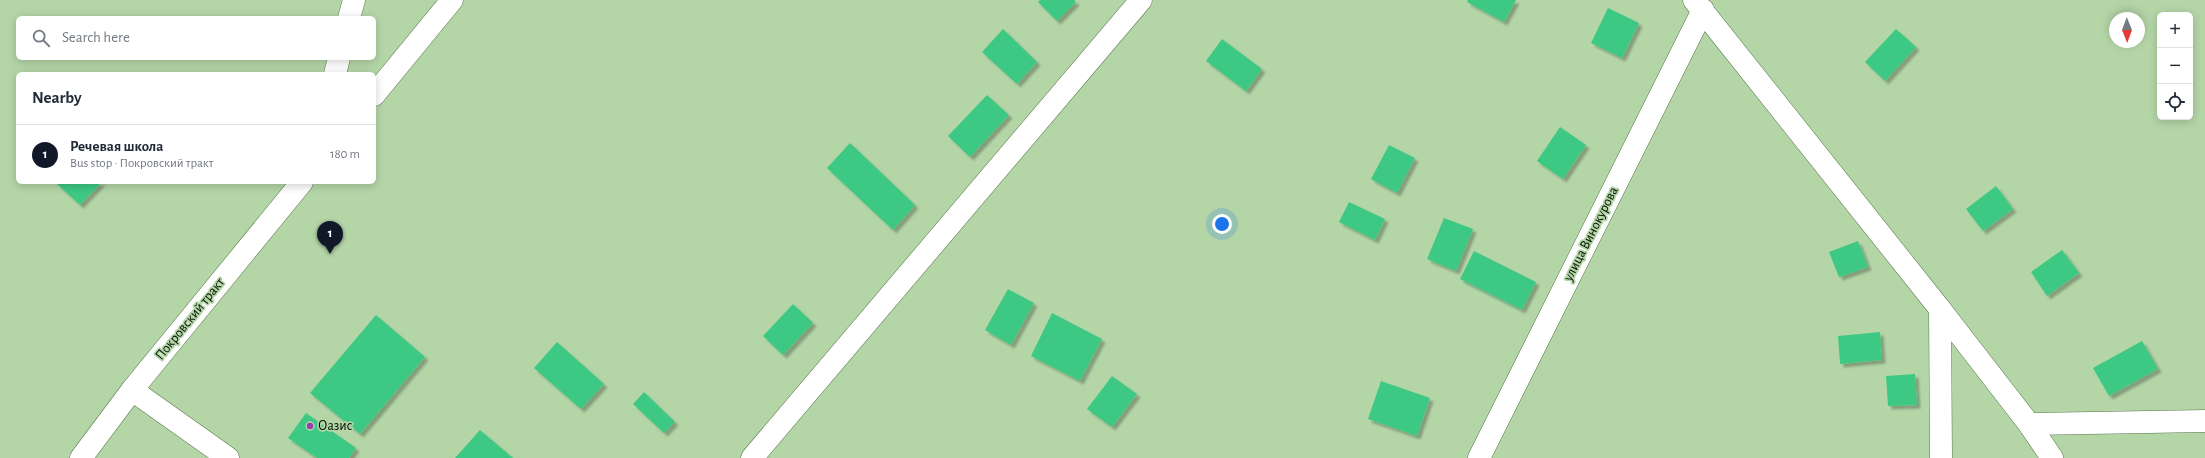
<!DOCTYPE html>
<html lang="en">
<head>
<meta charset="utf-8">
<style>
	:root { --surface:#fff; --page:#f6f6f7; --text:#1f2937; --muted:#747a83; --line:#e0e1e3; --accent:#111827 }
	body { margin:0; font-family:"Alegreya Sans",sans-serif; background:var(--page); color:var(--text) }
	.controls { position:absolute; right:12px; top:12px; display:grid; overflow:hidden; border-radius:6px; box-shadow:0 2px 10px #0003 }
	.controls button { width:36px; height:36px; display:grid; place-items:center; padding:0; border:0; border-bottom:1px solid var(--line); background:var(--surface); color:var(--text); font:20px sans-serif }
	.compass { position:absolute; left:2109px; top:12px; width:36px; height:36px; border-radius:50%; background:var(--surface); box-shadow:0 2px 10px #0003; rotate:179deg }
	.you { position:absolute; left:1222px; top:224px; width:14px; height:14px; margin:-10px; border:3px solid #fff; border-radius:50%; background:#1a73e8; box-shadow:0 0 0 6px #1a73e833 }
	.badge { display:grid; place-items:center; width:26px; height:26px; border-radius:50%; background:var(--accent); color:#fff; font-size:13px; font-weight:700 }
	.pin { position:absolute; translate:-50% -33px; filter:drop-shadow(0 1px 2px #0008) }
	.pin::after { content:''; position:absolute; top:21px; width:14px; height:12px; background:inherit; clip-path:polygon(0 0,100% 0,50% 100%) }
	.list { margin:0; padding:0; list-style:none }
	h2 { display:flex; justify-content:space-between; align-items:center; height:52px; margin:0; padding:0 16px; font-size:17px }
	h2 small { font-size:13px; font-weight:400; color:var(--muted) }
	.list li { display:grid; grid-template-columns:26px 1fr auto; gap:12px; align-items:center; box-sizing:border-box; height:60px; padding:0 16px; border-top:1px solid var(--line) }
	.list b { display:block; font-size:15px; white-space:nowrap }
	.list p { margin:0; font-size:13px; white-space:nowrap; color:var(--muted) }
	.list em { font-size:13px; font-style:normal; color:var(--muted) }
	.icon { flex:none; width:22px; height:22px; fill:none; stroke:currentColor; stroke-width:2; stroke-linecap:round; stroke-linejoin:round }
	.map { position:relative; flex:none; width:2205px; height:458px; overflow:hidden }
	.search { position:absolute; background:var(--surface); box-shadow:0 2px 10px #0003; left:16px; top:16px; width:360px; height:44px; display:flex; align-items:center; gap:10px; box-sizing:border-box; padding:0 14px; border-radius:6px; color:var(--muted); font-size:15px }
	.panel { position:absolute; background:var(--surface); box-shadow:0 2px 10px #0003; left:16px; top:72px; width:360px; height:112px; border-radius:6px }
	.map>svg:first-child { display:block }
</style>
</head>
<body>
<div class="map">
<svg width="2205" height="458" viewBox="0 0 2205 458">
	<defs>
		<filter id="shadow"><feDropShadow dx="3.5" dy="3.5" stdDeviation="1" flood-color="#0004"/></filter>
	</defs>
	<rect width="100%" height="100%" fill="#b4d6a7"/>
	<!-- building -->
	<g fill="#3ec883" filter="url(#shadow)">
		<path d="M1040 0H1074L1076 2 1057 21 1038 2Z"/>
		<path d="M1468 0H1516L1504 22 1467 2Z"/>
		<path d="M1608 8 1639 23 1622 58 1591 43Z"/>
		<path d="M1003 29 1037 62 1017 84 982 52Z"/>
		<path d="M1896 29 1916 47 1885 81 1865 62Z"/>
		<path d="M1222 39 1262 69 1246 91 1206 61Z"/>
		<path d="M987 95 1009 115 970 157 948 136Z"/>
		<path d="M1560 127 1586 145 1563 179 1537 161Z"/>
		<path d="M850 143 915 205 893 230 827 168Z"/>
		<path d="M1389 145 1415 158 1397 193 1371 179Z"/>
		<path d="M59 182H102L80 205 57 184Z"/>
		<path d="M1996 186 2013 209 1983 231 1966 209Z"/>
		<path d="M1349 202 1385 219 1375 240 1339 222Z"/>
		<path d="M1444 218 1473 229 1456 271 1427 259Z"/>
		<path d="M1858 241 1868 267 1839 277 1829 252Z"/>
		<path d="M2062 250 2079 273 2047 296 2031 272Z"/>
		<path d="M1474 251 1536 282 1522 310 1460 279Z"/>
		<path d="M1008 289 1034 303 1011 345 985 330Z"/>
		<path d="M793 304 813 323 783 355 763 336Z"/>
		<path d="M1052 313 1102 339 1080 381 1031 356Z"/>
		<path d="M376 315 425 357 360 434 310 393Z"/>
		<path d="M1880 332 1882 360 1840 364 1838 336Z"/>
		<path d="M2142 341 2158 369 2109 396 2093 368Z"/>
		<path d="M557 342 604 384 581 409 534 368Z"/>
		<path d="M1915 374 1917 405 1888 406 1886 376Z"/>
		<path d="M1112 376 1137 394 1112 427 1087 409Z"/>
		<path d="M1381 381 1430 398 1417 436 1368 419Z"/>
		<path d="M644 392 675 422 664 433 633 404Z"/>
		<path d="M306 413 356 448 349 458H317L288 438Z"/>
		<path d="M480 430 513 458H455Z"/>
	</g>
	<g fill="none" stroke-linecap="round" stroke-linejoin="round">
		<!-- street casing -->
		<g stroke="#57764b" stroke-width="23">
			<g id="street">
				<path d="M1694 0 1940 309 1941 458"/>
				<path d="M349 18 354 0"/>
				<path d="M335 74 339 58"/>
				<path d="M1940 309 2029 424 2052 458"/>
				<path d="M132 390 228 458"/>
				<path d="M2029 424 2205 421"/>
				<path d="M752 458 1141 0"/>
				<path d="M1479 458 1703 10"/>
			</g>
		</g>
		<!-- secondary casing -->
		<g stroke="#57764b" stroke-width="23">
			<g id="secondary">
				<path d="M374 95 452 0"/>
				<path d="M81 458 132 390 302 182"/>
			</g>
		</g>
		<!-- street -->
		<use href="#street" stroke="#fff" stroke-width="22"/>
		<!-- secondary -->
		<use href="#secondary" stroke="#fff" stroke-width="22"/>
	</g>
	<!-- markers -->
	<circle fill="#9542b0" stroke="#b4d6a7" stroke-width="1.5" cx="310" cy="426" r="4"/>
	<g text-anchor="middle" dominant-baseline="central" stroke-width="3.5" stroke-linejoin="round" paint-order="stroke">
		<!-- street labels -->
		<g font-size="14" fill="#040f02" stroke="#b4d6a7">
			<text transform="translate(1591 234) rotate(-63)">улица Винокурова</text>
			<text transform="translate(190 319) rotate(-51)">Покровский тракт</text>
		</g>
		<!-- poi labels -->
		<g font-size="14" fill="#040f02" stroke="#b4d6a7" text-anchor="start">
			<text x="318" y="426">Оазис</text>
		</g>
	</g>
</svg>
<div class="controls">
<button>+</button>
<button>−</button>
<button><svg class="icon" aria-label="locate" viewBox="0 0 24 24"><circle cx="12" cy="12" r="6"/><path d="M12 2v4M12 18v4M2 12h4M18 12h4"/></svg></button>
</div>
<svg class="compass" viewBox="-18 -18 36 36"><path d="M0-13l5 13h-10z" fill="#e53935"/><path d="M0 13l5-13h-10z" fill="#747a83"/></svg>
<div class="you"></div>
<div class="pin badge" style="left:330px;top:254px">1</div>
<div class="search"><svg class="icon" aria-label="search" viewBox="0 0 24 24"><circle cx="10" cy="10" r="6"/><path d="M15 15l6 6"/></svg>Search here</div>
<section class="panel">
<h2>Nearby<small></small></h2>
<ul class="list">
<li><span class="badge">1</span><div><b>Речевая школа</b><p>Bus stop · Покровский тракт</p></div><em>180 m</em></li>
</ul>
</section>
</div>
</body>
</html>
